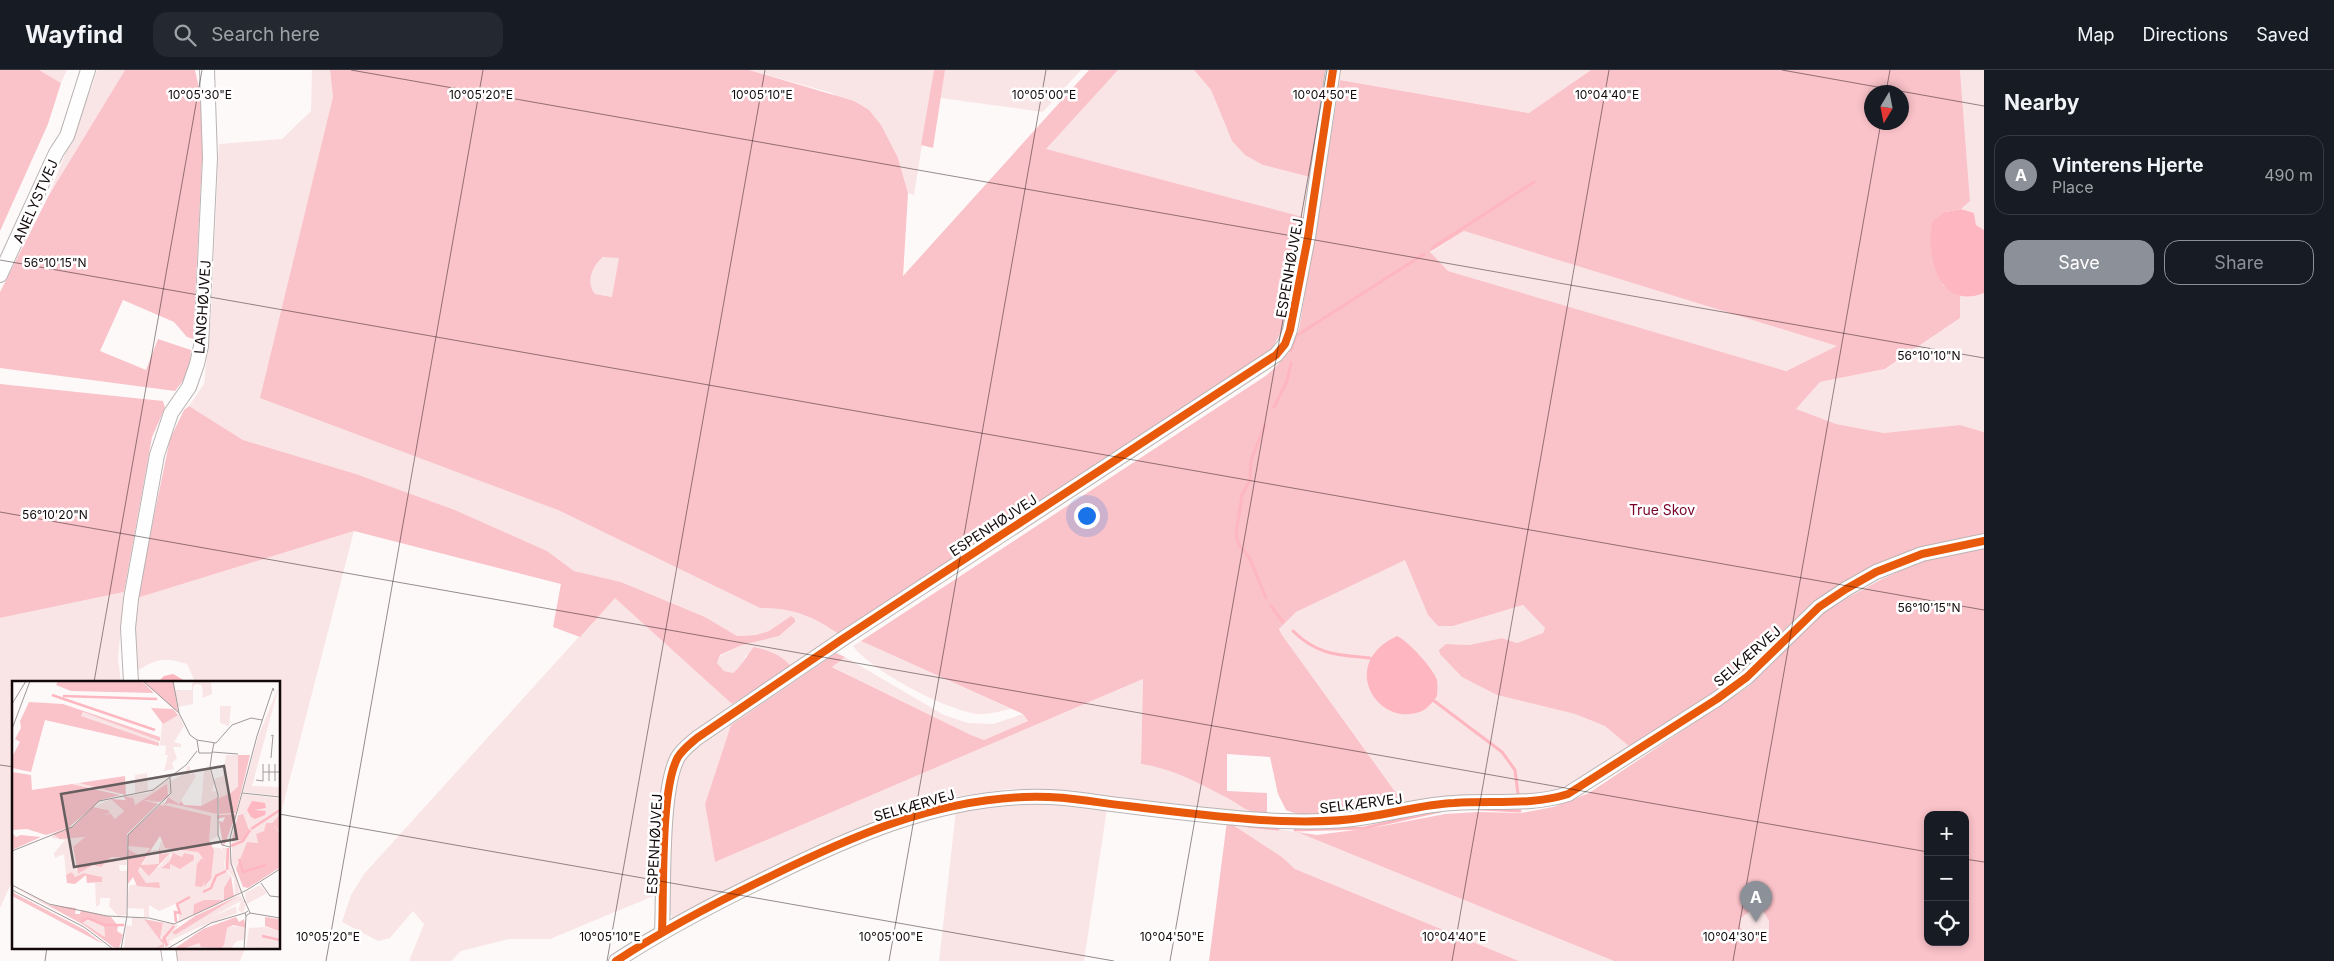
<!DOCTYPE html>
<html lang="en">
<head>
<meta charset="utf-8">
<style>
	:root { --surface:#171b24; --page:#242831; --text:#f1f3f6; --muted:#9ea1a6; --line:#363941; --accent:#8c9099 }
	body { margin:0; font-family:Inter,sans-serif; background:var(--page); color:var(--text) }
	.controls { position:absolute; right:15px; bottom:15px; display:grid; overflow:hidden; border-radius:10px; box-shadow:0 2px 8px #0003 }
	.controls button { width:45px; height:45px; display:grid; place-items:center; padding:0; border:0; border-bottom:1px solid var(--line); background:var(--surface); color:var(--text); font:25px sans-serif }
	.compass { position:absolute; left:1864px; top:15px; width:45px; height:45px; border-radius:50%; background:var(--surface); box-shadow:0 2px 8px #0003; rotate:190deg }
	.you { position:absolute; left:1086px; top:445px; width:18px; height:18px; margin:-12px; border:4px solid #fff; border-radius:50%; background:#1a73e8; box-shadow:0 0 0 8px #1a73e833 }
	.badge { display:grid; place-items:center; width:32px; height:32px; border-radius:50%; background:var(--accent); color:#fff; font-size:16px; font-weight:700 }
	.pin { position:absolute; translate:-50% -41px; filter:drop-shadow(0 1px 2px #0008) }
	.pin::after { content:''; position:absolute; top:26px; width:18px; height:15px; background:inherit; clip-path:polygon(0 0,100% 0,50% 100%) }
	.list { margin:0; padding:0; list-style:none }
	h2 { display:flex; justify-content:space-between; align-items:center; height:65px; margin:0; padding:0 20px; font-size:21px }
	h2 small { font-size:16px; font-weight:400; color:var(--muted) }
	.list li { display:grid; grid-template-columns:32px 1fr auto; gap:15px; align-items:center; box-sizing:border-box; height:80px; margin:0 10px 10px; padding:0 10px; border:1px solid var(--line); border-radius:15px }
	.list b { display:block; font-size:19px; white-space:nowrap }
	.list p { margin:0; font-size:16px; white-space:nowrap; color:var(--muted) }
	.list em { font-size:16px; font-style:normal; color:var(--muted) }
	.actions { display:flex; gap:10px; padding:15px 20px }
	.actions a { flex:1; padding:11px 0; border:1px solid var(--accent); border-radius:15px; text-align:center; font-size:18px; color:var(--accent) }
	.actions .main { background:var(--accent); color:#fff }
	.icon { flex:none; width:28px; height:28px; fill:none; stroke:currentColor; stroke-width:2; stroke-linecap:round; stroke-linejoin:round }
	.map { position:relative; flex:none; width:1984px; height:891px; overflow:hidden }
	header { display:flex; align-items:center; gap:30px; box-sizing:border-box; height:70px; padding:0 25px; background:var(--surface); border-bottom:1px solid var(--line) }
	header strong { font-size:24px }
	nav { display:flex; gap:28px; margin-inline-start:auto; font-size:18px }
	.search { width:350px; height:45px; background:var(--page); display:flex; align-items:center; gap:12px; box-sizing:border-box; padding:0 18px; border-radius:15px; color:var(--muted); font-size:19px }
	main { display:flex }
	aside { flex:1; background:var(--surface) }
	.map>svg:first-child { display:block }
</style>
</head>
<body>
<header>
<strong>Wayfind</strong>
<div class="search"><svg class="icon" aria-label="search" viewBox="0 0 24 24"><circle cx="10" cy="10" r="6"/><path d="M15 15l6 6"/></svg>Search here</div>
<nav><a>Map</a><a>Directions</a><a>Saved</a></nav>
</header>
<main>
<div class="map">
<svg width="1984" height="891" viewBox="0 0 1984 891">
	<rect width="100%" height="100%" fill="#fef9f9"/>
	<!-- green -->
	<g fill="#fae5e6">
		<path d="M39 0H67L61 13Z"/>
		<path d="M97 0H125L49 125 92 16Z"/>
		<path d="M312 0H330L333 27 558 440 760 538C793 538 813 546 840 565L793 598 746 585 740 598 733 603 724 601 717 593 720 586 742 575 779 566 791 546 769 561 756 565 737 566 705 547 621 512 574 501 547 481 455 440 356 404 243 370 189 336 204 314 211 246 219 74 282 69 311 41Z"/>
		<path d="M749 0H934L914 125 908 123 898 88 832 23Z"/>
		<path d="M945 0H1081L1043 42 940 28Z"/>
		<path d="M1118 0H1194L1211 20 1232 71 1263 95 1310 107 1303 147 1045 79Z"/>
		<path d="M1341 0H1591L1530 43 1340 10Z"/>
		<path d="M1960 0H1984V160L1976 155 1974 143 1961 139 1970 131Z"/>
		<path d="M1464 161 1838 276 1785 301 1448 201 1430 183Z"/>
		<path d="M603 187H620L613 227 595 224C585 212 593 195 603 187Z"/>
		<path d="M1984 223V362L1960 355 1884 363 1836 354 1796 339 1820 312 1886 299 1960 248V225Z"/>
		<path d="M354 461 279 751V612H195L187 594C164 587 159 588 138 600L135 577 137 528Z"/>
		<path d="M1405 489 1428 545 1438 556H1453L1523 535 1545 558 1543 563 1517 573 1502 568 1469 575 1446 574 1497 625 1575 644 1605 656 1631 678C1600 699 1576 717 1539 726L1404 734 1282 565 1279 558 1296 542Z"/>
		<path d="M124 522 118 589 121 612H14V807L0 838V548Z"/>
		<path d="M615 527 732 634 680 673 673 684 656 825 550 869H509L461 881 451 891H409L424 854 413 841 390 868 378 871 342 852 351 825 364 804Z"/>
		<path d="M861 571 1011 639C1001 641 988 645 977 644 944 639 873 602 853 576Z"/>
		<path d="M845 587 944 645 968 653 993 654 1023 644 1028 651 984 670 971 665 831 596Z"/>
		<path d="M1143 609 1141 694C1181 700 1219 723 1253 744L1061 720 1009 719 954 727 891 747 728 819 676 848H672C664 832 670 716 678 698 688 677 712 666 731 655L705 734 715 792Z"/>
		<path d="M1064 732 1107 739 1084 891H939L956 740Z"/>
		<path d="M1227 751 1297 762 1614 891H1519L1295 799 1282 787Z"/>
		<path d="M1759 833 1769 851V861L1763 866 1745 863 1740 857 1741 848Z"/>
		<path d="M173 877H246L240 891H175Z"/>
	</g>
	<!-- forest -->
	<g fill="#fac2c9" fill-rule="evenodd">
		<path d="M0 0H39L61 13 48 54 0 161Z"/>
		<path d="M125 0H195L200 23 203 70 193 269 187 267 174 252 123 230 100 281 146 300 158 269 191 280 189 303 175 321 0 298V222L49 125Z"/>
		<path d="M330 0H749L854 31 869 40 881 55 898 88 908 123 903 206 1089 0H1118L1046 79 1303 147 1282 260 1271 281 840 565C813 546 793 538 760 538L558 440 260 328 333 27ZM603 187 619 188 612 227 595 224C585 212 593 195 603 187Z"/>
		<path d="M934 0H945L933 78 921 75Z"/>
		<path d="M1194 0H1325L1310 107 1263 95 1245 85 1232 71 1211 20Z"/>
		<path d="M1591 0H1960L1970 131 1961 139 1945 142 1943 215 1960 225V248L1885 299 1820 312 1796 339 1836 354 1884 363 1960 355 1984 362V467L1870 501 1724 616 1631 678 1605 656 1575 644 1497 625 1462 607 1440 584 1439 580 1446 574 1469 575 1502 568 1517 573 1543 563 1545 558 1523 535 1453 556H1438L1428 545 1405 490 1296 542 1279 559 1282 565 1404 734C1370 739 1318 754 1286 740L1278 724 1270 687 1227 684V721L1267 723V743C1246 744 1243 736 1225 727 1199 713 1171 698 1141 694L1143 609 715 792 705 734 731 655 836 583 845 587 832 597 971 665 984 670 1028 651 1023 644 861 571 1267 305C1282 291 1293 280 1299 259L1340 10 1529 43ZM1872 22H1902V52H1872ZM1464 161 1837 276 1786 301 1448 201 1430 182Z"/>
		<path d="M0 314 163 331 165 338 152 367 124 522 0 548Z"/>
		<path d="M189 336 243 370 356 404 455 440 547 481 574 501 621 512 705 547 737 566 756 565 769 561 791 546 795 549V552L779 566 742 575 720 585 717 593 724 601 733 603C742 596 746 586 754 577 771 581 781 585 793 598L732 634 615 528 580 567 553 557 561 514 354 461 137 528 170 369 184 340Z"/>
		<path d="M1984 478V891H1614L1297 762 1317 765 1377 757 1445 744 1477 742 1521 743 1553 737 1589 723 1749 616 1815 548 1847 528 1882 509 1927 489ZM1928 745H1965V872H1928ZM1759 834 1769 851V861L1763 866 1755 860 1745 863 1740 857 1741 848Z"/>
		<path d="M1227 751 1282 787 1295 799 1519 891H1209Z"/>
	</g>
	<!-- water -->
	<g fill="#feb7c0">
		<path d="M1961 139 1974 143 1976 155 1984 160V223C1938 241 1926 185 1932 152L1945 142Z"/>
		<path d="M1397 566C1408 571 1433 598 1437 610 1438 615 1437 621 1437 626 1434 630 1429 637 1424 640 1381 662 1335 595 1397 566Z"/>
		<path d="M173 604 187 612H158L164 606Z"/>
	</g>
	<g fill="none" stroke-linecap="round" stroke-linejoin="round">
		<!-- stream -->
		<g stroke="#feb7c0" stroke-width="3">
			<path d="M1432 178 1534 112"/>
			<path d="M1291 280 1296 266 1424 184"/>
			<path d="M1274 337 1287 311 1291 293"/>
			<path d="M1265 355 1251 390 1250 410 1242 425 1236 464 1239 475 1250 489 1266 528"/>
			<path d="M1271 536 1283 552"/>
			<path d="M1293 561C1317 585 1338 585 1370 588"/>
			<path d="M1433 630 1502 682 1515 700 1518 724"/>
			<path d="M1481 739 1520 741"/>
			<path d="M1248 756 1278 759"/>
			<path d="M1295 760 1364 758 1440 741"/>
		</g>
		<!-- minor casing -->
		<g stroke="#bab3b3" stroke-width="16">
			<g id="minor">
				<path d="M0 205 56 83 67 66 88 0"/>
				<path d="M131 612 128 558 131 529 157 385 171 343 189 317 197 294 201 276 210 88 207 0"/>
				<path d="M662 862C664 823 660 719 678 687 683 679 690 674 697 668L841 570 1276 285 1285 274 1290 260 1308 167 1333 0"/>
				<path d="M168 877 170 891"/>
				<path d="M616 891C665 859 717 832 769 807 850 767 931 731 1024 727 1059 725 1092 732 1128 736 1178 742 1230 749 1281 751 1309 752 1338 752 1366 747 1395 743 1425 734 1454 733 1493 730 1531 736 1568 724L1717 629 1747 607 1819 537 1846 519 1876 502 1922 484 1984 471"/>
			</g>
		</g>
		<!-- minor -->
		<use href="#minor" stroke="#fffefe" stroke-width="14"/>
		<!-- cycleway casing -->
		<g stroke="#fff" stroke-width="11">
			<g id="cycleway">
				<path d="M662 862C664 823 660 719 678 687 683 679 690 674 697 668L841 570 1276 285 1285 274 1290 260 1308 167 1333 0"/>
				<path d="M616 891C665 859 717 832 769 807 850 767 931 731 1024 727 1059 725 1092 732 1128 736 1178 742 1230 749 1281 751 1309 752 1338 752 1366 747 1395 743 1425 734 1454 733 1493 730 1531 736 1568 724L1717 629 1747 607 1819 537 1846 519 1876 502 1922 484 1984 471"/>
			</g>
		</g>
		<!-- cycleway -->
		<use href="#cycleway" stroke="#e8590c" stroke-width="8"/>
	</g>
	<!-- ticks -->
	<path fill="none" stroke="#13090a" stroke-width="1" stroke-opacity="0.45" d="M351 0 1984 288M1782 0 1984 36M1886 22 1890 0M0 190 1984 540M0 442 1928 782M94 612 202 0M0 695 14 697M279 744 1114 891M1965 789 1984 792M45 891 47 877M326 891 483 0M607 891 765 0M889 891 1046 0M1170 891 1327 0M1452 891 1609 0M1733 891 1881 52"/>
	<g text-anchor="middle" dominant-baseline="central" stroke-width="5" stroke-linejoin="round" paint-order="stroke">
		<!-- street labels -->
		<g font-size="14" fill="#13090a" stroke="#fff">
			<text transform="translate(35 131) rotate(-66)">ANELYSTVEJ</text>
			<text transform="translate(1289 198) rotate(-80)">ESPENHØJVEJ</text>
			<text transform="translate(202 237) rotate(-86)">LANGHØJVEJ</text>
			<text transform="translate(993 455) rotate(-33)">ESPENHØJVEJ</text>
			<text transform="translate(1747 586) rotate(-41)">SELKÆRVEJ</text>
			<text transform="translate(1361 733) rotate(-7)">SELKÆRVEJ</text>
			<text transform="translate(914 735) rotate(-16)">SELKÆRVEJ</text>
			<text transform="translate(654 774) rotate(-87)">ESPENHØJVEJ</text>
		</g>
		<!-- park labels -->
		<g font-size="14" fill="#7a0029" stroke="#fff">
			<text x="1662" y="439">True Skov</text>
		</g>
	</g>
	<!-- overview -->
	<g transform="translate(12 611)">
		<rect width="268" height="268" fill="#fef9f9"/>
		<path d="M187 0H199L200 13 191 17 190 4 185 3 181 5V23L166 26 163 9H180V2ZM267 5 240 105 267 106V115L231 111 246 56ZM208 25H219L217 45 208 42ZM71 31 146 57 147 62 69 36ZM167 33 172 45 162 61 169 63V66H161L165 77 160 82 162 88 152 90 156 74H153L154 65 148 64 150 43ZM214 74H226L227 102 220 112 207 117 202 98 211 95ZM175 85H178V94L181 92 184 95 167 123 156 116 159 112V100L174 92ZM197 86 202 102 200 110 205 111 206 116 189 125 192 89ZM135 92 136 111 123 113V94ZM157 98 159 109 156 115 135 117 148 121H145L146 123 133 120H140L136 118 122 124 120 117 111 115 136 112ZM67 102 107 111 114 114 60 103ZM230 113 267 117V134L259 142H254L252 150 244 153 246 162 235 161 224 188 220 181V158L230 160 237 149 230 133H225ZM99 118 112 130 103 138 100 134H90L93 128 81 126ZM157 119 156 122 159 123 205 133 206 155 199 159 200 166 208 167 211 170 213 188 219 195 212 207V219H192L182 223 181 234 167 242 166 222 147 230 137 224V236H132V228L115 227 117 205 124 203 134 204V208V202L126 190 128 187 138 194V190L147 186 158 172 148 173V161L186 171 196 185 195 204 199 198 200 168 197 160 199 135 148 124ZM172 172 183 174 182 179 168 188 159 183 149 186 157 181 159 173 170 176ZM38 153 47 157 73 156 58 169 66 193 81 184 89 186 99 176H115V184H107L108 190H115L114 234 106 235 97 225 98 217H88V223L84 226 83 202 90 201V196L72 192 63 196 60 191 54 194 52 173 43 177 42 172 53 159 40 157ZM116 165 138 166 129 176 116 168ZM210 166 217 168 228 210 223 215 222 197 214 188ZM139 169H147V183L130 184ZM248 204 255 212 235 223 233 212ZM228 214 234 224 231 232 226 229 229 220 200 236 224 225 225 232 185 247 158 260V264L153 267 152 254 150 260 148 257 151 243 133 238 151 263 144 267H112L114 244 120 245V236L167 244 160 251 163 254ZM76 237 92 244 93 256 70 241ZM219 245 234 247 233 259 225 260 219 267 174 268ZM253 246 267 250V267L234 266 237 247Z" fill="#fae5e6" fill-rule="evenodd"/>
		<path d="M46 0H130L142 12 59 10 44 4ZM131 0H161L166 31ZM17 21 51 23 148 56V60L71 31 69 35 147 62V65L33 39 19 91 0 87V76L8 61 3 58 9 47 8 40ZM139 27 161 28 166 34 151 43ZM226 74H238L224 132 207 133V117L219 112 226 105ZM0 91 19 94 20 109 60 103 108 114 89 119 56 147 34 154 15 148 0 149ZM113 95 114 114 67 102ZM155 103 156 115 148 121 131 119 146 123 115 153V176H99L89 186 81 184 66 193 61 166 73 156 48 158 40 153 62 145 81 126 96 129 98 132 90 134 99 133 103 138 112 130 99 118 114 119 111 115 121 117 123 124ZM156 116 167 123 169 120 172 124 189 125 206 116 205 133 156 122 152 124 199 135 197 160 202 169 199 198 192 206 193 200 190 206 183 205 185 183 190 177 193 180 186 171 153 167 148 155 129 184 147 183V165L149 173 158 172 137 195 128 186 126 190 134 202 147 201 148 207 125 205 121 196 116 203V168L130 176 138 167 116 165V154L148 124 152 125ZM224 133 213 163 211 164 207 140 211 141 213 136 205 138 206 134ZM231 133 237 149 231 159H223L220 158 226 134ZM267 134V150L261 144 267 151V187L236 207 231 206 224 188 235 161 246 162 244 153 252 150 254 142H260ZM0 152 4 156 9 154 29 156 0 169ZM161 172 170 176 172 172 182 174V179L168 188 158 183V188L149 187 157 181ZM60 191 63 196 72 192 90 196V201L75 202 74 194 63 203 55 202 54 194ZM219 195 222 215 181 234 182 223 192 219H212V207ZM0 205 37 224 64 227 63 233H68L69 229 99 236 106 245 105 250 111 254 107 267 101 266 72 244ZM76 237 92 244 93 256 70 241ZM0 211 73 249 91 263 0 215ZM228 214 163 254 160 251 183 235ZM224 236 227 241 232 238 234 247 221 244 215 247 212 264 209 267 189 266 187 262 174 267 162 268 191 248ZM253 236 267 238V250L253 245ZM132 238 151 242 148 257 150 259 152 254V266L144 267 151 263Z" fill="#fac2c9" fill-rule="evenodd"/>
		<path d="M240 120 253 122 254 127 242 129 254 130 253 134 243 138 239 136 235 129Z" fill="#feb7c0"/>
		<path fill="none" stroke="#feb7c0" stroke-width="2.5" d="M40 14 143 49M51 15 145 18M239 148 268 129M219 165 231 160 238 149M227 178 231 191 254 184M215 189 216 167M191 211 199 207 204 195 214 190M69 241 76 237 92 244H112M164 241 163 231 168 232 165 223 178 216M250 255 268 259M155 265 152 257 162 245"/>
		<path fill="none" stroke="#a09999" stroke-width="1" d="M131 0 167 32M161 0 167 32 178 54 185 59 204 62 220 44 239 37 250 39M0 23 14 0M0 48 18 0M259 55 261 54 259 77M185 59 187 72H200L202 62M200 71 226 73M200 72 198 86 206 114V154L210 164 218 166M257 83V100M251 91H268M244 99 251 100V83M263 100V83M230 112 268 116M0 170 60 146 87 120 141 109 174 84 185 70M249 202 258 215 268 216M0 204 37 223 95 235 137 237 162 243 235 209M0 209 72 246 101 268M235 209 268 188M233 220 238 232 234 235 233 232 236 230M233 221 219 182 218 157 245 55 261 7 262 10M238 232 268 237M109 268 115 235 116 154 159 112 158 97M155 268 199 242 233 232M232 268 234 235"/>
		<path fill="#655d5e" fill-opacity="0.15" stroke="#655d5e" stroke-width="2.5" d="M212 85 225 158 62 186 49 113Z"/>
		<rect width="268" height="268" fill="none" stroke="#13090a" stroke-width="2.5"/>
	</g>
	<g font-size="12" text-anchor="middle" fill="#13090a" stroke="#fff" stroke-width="5" stroke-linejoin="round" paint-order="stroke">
		<text x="1044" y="29">10°05'00"E</text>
		<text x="200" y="29">10°05'30"E</text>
		<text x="481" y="29">10°05'20"E</text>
		<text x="762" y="29">10°05'10"E</text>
		<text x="1325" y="29">10°04'50"E</text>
		<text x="1607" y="29">10°04'40"E</text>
		<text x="55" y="197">56°10'15"N</text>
		<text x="1929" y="290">56°10'10"N</text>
		<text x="55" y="449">56°10'20"N</text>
		<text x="1929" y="542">56°10'15"N</text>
		<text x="328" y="871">10°05'20"E</text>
		<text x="610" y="871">10°05'10"E</text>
		<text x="891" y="871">10°05'00"E</text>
		<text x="1172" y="871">10°04'50"E</text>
		<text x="1454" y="871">10°04'40"E</text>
		<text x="1735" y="871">10°04'30"E</text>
	</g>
</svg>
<div class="controls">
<button>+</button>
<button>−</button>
<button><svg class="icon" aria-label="locate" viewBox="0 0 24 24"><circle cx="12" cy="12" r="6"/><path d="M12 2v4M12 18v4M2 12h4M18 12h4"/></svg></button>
</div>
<svg class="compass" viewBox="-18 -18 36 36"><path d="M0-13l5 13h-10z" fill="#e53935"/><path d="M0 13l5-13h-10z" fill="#9ea1a6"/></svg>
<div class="you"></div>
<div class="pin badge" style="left:1756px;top:852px">A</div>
</div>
<aside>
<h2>Nearby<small></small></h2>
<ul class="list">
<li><span class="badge">A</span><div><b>Vinterens Hjerte</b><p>Place</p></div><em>490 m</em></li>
</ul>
<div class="actions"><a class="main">Save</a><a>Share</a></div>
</aside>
</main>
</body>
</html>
